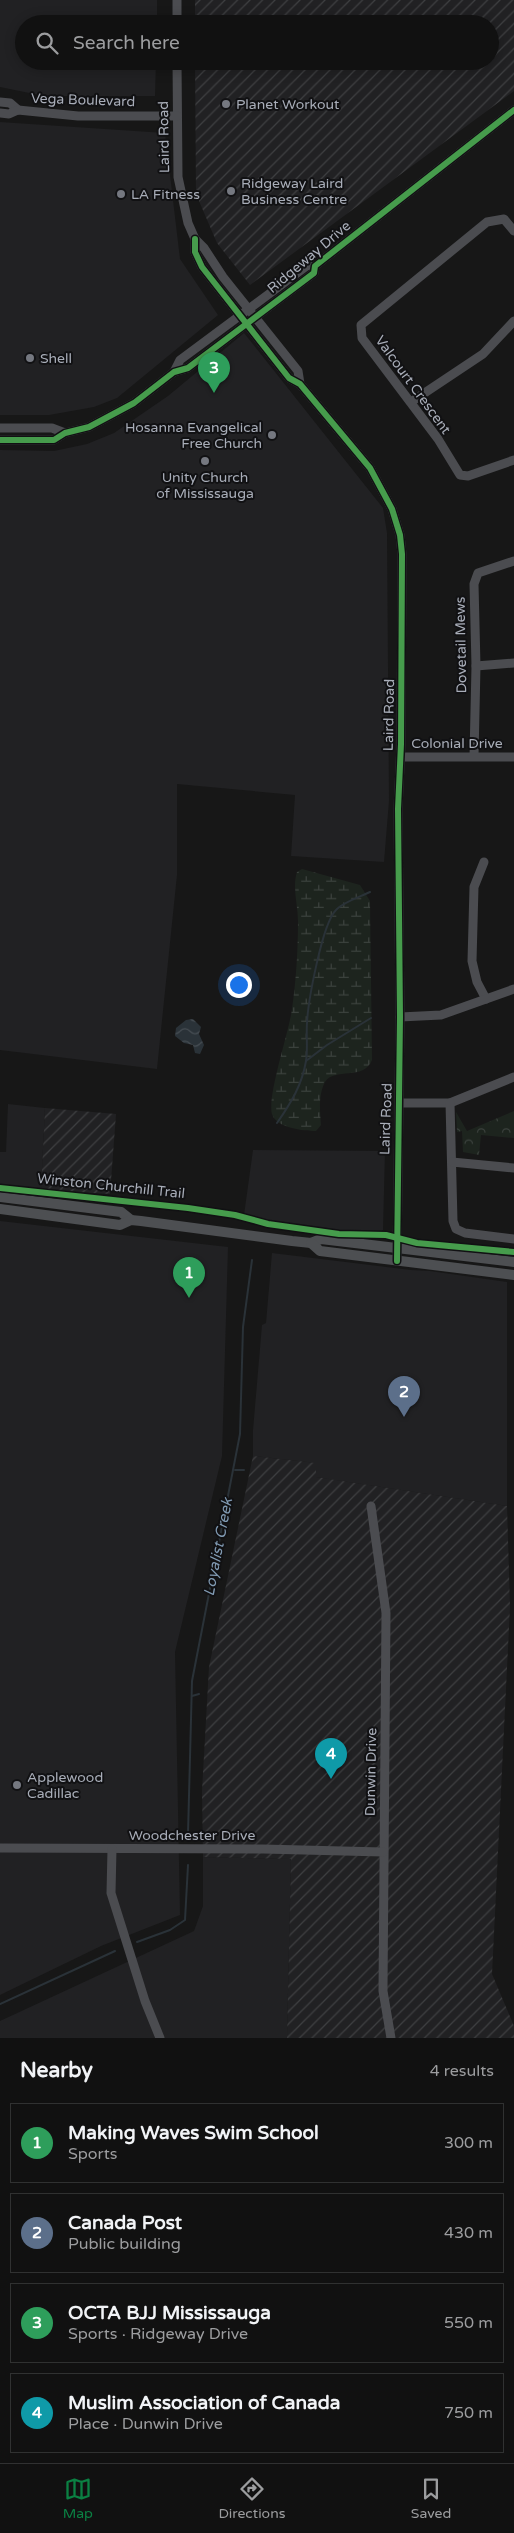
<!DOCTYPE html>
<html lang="en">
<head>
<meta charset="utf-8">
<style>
	:root { --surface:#111; --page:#1e1f1f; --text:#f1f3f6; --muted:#9c9d9f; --line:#303131; --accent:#0b8043 }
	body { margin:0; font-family:"Varela Round",sans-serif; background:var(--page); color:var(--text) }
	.you { position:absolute; left:238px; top:984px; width:18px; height:18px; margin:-12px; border:4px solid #fff; border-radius:50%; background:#1a73e8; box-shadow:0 0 0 8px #1a73e833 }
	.badge { display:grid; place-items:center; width:32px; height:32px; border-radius:50%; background:var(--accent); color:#fff; font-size:16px; font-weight:700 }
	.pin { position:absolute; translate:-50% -41px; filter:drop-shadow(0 1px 2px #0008) }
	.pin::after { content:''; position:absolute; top:26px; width:18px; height:15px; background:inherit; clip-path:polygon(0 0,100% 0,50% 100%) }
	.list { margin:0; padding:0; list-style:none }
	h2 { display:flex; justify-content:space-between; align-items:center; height:65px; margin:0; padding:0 20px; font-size:21px }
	h2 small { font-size:16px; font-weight:400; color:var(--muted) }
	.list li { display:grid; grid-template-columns:32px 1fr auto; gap:15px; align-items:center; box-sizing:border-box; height:80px; margin:0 10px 10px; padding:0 10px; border:1px solid var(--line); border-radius:0px }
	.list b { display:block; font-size:19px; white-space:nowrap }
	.list p { margin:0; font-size:16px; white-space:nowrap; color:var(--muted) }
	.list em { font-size:16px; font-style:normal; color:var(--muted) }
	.icon { flex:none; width:28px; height:28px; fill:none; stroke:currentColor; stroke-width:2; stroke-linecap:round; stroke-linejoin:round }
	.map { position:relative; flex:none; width:514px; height:2038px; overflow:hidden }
	.search { position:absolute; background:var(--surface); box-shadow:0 2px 12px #0003; left:15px; right:15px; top:15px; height:55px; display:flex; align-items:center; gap:12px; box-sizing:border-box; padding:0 18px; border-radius:28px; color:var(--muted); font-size:19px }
	.sheet { height:425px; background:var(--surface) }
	nav { display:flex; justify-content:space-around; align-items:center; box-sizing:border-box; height:70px; border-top:1px solid var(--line); background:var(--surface); font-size:14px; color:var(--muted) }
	nav a { display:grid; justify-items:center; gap:2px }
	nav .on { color:var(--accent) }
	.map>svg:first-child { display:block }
</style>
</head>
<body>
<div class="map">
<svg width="514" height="2038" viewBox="0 0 514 2038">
	<defs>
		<pattern id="industrial-furrows" width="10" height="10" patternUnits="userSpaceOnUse" patternTransform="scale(1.25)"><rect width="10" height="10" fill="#212123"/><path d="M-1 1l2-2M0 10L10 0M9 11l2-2" fill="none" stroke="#3e3f41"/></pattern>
		<pattern id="forest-crowns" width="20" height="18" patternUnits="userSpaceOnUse" patternTransform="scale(1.25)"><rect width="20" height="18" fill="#1d241e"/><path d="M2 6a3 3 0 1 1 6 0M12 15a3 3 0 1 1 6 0" fill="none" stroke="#3b413d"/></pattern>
		<pattern id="wetland-marsh" width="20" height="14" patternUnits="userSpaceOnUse" patternTransform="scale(1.25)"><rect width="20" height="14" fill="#1d241e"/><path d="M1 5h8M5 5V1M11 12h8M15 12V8" fill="none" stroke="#3b413d"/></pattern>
		<pattern id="water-waves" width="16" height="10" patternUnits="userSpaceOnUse" patternTransform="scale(1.25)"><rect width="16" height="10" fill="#2a3238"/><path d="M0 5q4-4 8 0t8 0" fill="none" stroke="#464d53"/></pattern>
	</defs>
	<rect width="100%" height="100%" fill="#171717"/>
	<!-- built -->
	<g fill="#212123">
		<path d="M0 0H157V24H24V61H156L155 96H44L0 87Z"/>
		<path d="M0 122 165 133 180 259 218 315 117 398 94 407 49 415H0Z"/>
		<path d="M244 333 383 508 387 533 389 801 384 862 291 856 295 795 177 784V875L157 1069 0 1050V450L54 451 87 444 114 433 168 396Z"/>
		<path d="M8 1104 45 1108 41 1190 0 1186V1152H6Z"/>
		<path d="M253 1150 385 1151 383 1230 380 1232H341L246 1217 244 1215Z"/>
		<path d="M0 1221 228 1247 222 1456 175 1652 180 1915 101 1946 0 1995Z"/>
		<path d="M272 1253 411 1270 430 1271 507 1282V1506L315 1477V1463L253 1456V1430L262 1325 266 1323Z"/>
		<path d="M203 1857 291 1859 287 2038H0V2021L194 1931 203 1906Z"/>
	</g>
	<!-- industrial -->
	<g fill="url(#industrial-furrows)">
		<path d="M195 0H514V91L250 285 217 243 196 194 195 61H490V24H195Z"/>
		<path d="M45 1108 116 1114 110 1194 41 1190Z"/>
		<path d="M253 1456 316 1463V1477L507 1506 510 1607 492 1974 514 2026V2038H287L291 1859 203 1857 202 1791 209 1667Z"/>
	</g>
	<!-- forest -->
	<path fill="url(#forest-crowns)" d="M514 1111V1138L481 1135 479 1155 463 1152 462 1131 457 1132 456 1112 467 1131Z"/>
	<!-- wetland -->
	<path fill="url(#wetland-marsh)" d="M302 869 360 885 370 901 372 1060C364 1081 334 1067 325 1082 318 1095 320 1111 321 1125L316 1131C304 1131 276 1128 272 1114 267 1096 289 1032 292 1009 296 981 298 950 298 921 298 904 292 888 297 872Z"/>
	<!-- water -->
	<path fill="url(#water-waves)" d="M193 1019 201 1027 199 1034 204 1045 200 1054 195 1053 193 1045 184 1043 175 1036 176 1028 186 1020Z"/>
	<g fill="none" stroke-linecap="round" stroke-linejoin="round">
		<!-- stream -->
		<g stroke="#2a3238" stroke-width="2">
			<path d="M306 1061 327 1045 371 1018"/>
			<path d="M277 1123C291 1103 302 1085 306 1061 308 1049 306 1036 307 1023 308 1002 322 924 336 910 343 902 360 897 370 892"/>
			<path d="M235 1470H244"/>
			<path d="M192 1696 199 1694"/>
			<path d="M188 1834 192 1681 240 1434 243 1327 252 1260"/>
			<path d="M137 1942 170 1930 185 1920 188 1865"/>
			<path d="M0 2004 115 1951"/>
		</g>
		<!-- minor -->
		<g stroke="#4b4c50" stroke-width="9">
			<path d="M177 0V24"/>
			<path d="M177 61 178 177 188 223 195 239 204 248 223 277 298 371 300 384"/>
			<path d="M0 102 10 103 18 110"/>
			<path d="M0 113 9 114 18 110 78 116H177"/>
			<path d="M514 231 504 219 487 222 361 325 362 338 438 439 460 475 468 476 514 460"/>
			<path d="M195 239V252L202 267 289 378 300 384 370 468 392 509 400 535 402 554 401 744 398 809 400 1017 397 1261"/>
			<path d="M174 372 180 360 308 265 315 266"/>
			<path d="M411 402 483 354 514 321"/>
			<path d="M0 428H52L65 433"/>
			<path d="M0 440H54L65 433 89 427 134 403 174 372 188 368 314 273 315 266 514 110"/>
			<path d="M476 666 514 663"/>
			<path d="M474 756 476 666 474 584 478 573 514 561"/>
			<path d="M401 757H514"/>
			<path d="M484 862 474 887 472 961 477 982 486 999"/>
			<path d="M400 1017 441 1015 514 989"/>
			<path d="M400 1103H450L514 1077"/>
			<path d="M450 1103 453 1221 456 1229 465 1233 514 1239"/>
			<path d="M452 1162 514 1168"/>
			<path d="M371 1506 386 1613 383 1991 391 2038"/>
			<path d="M0 1848 263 1849 383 1852"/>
			<path d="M112 1849 111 1893 145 2001 160 2038"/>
		</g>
		<!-- major -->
		<g stroke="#4d4f52" stroke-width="10">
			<path d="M0 1197 121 1212 131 1220"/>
			<path d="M0 1209 120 1225 131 1220 141 1221 292 1241 311 1243 321 1239 514 1262"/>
			<path d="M311 1243 320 1251 514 1275"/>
		</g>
		<!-- cycleway casing -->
		<g stroke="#111113" stroke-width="9">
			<g id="cycleway">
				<path d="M195 239V252L202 267 289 378 300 384 370 468 392 509 400 535 402 554 401 744 398 809 400 1017 397 1261"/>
				<path d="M0 440H54L65 433 89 427 134 403 174 372 188 368 314 273 315 266 514 110"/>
				<path d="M0 1188 188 1208 235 1215 268 1224 339 1234 386 1235 417 1243 514 1252"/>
			</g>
		</g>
		<!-- cycleway -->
		<use href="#cycleway" stroke="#469c4c" stroke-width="6"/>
	</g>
	<!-- markers -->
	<g fill="#757880" stroke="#111113" stroke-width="2">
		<circle cx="226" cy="104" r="5"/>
		<circle cx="231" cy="191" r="5"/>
		<circle cx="121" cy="194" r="5"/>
		<circle cx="30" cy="358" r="5"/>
		<circle cx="272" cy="435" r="5"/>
		<circle cx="205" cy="461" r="5"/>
		<circle cx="17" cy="1785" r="5"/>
	</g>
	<g text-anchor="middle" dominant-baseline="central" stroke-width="4" stroke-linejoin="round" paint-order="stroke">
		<!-- street labels -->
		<g font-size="14" fill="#a8adb8" stroke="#111113">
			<text transform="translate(83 100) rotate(2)">Vega Boulevard</text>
			<text transform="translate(164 137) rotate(-91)">Laird Road</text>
			<text transform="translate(309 257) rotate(-40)">Ridgeway Drive</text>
			<text transform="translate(413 385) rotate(54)">Valcourt Crescent</text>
			<text transform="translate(461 645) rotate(-91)">Dovetail Mews</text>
			<text transform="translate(389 715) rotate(-89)">Laird Road</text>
			<text x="457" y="743">Colonial Drive</text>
			<text transform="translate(386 1119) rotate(-88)">Laird Road</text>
			<text transform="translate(111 1186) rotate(6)">Winston Churchill Trail</text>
			<text transform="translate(371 1772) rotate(-89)">Dunwin Drive</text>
			<text x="192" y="1835">Woodchester Drive</text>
		</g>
		<!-- poi labels -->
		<g font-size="14" fill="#a8adb8" stroke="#111113" text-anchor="start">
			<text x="236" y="104">Planet Workout</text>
			<text x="241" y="183">Ridgeway Laird<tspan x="241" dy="16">Business Centre</tspan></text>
			<text x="131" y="194">LA Fitness</text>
			<text x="40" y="358">Shell</text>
			<text x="262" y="427" text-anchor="end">Hosanna Evangelical<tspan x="262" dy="16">Free Church</tspan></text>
			<text x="205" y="477" text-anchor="middle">Unity Church<tspan x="205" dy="16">of Mississauga</tspan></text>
			<text x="27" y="1777">Applewood<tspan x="27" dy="16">Cadillac</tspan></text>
		</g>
		<!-- water labels -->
		<g font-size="15" font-style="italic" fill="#809ab2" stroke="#111113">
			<text transform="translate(218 1547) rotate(-79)">Loyalist Creek</text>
		</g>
	</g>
</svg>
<div class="you"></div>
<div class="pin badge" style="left:189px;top:1298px;background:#2e9e5b">1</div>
<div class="pin badge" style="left:404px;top:1417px;background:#5c6f8a">2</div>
<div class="pin badge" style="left:214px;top:393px;background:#2e9e5b">3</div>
<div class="pin badge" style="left:331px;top:1779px;background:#0f9aa8">4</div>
<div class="search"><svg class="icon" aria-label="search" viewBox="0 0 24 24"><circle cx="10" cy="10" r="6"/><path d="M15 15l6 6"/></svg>Search here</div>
</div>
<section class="sheet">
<h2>Nearby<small>4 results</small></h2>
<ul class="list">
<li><span class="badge" style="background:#2e9e5b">1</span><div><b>Making Waves Swim School</b><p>Sports</p></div><em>300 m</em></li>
<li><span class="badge" style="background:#5c6f8a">2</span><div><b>Canada Post</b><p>Public building</p></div><em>430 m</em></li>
<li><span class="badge" style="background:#2e9e5b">3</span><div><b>OCTA BJJ Mississauga</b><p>Sports · Ridgeway Drive</p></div><em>550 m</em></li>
<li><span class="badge" style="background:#0f9aa8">4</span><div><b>Muslim Association of Canada</b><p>Place · Dunwin Drive</p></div><em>750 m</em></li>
</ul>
</section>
<nav>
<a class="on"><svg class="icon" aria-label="map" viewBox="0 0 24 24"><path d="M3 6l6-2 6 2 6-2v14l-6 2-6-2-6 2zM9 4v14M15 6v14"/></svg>Map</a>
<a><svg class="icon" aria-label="directions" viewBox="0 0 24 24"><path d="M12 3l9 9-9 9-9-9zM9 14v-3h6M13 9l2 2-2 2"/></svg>Directions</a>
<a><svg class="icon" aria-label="saved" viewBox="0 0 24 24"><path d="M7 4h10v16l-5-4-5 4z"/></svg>Saved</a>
</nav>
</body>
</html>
